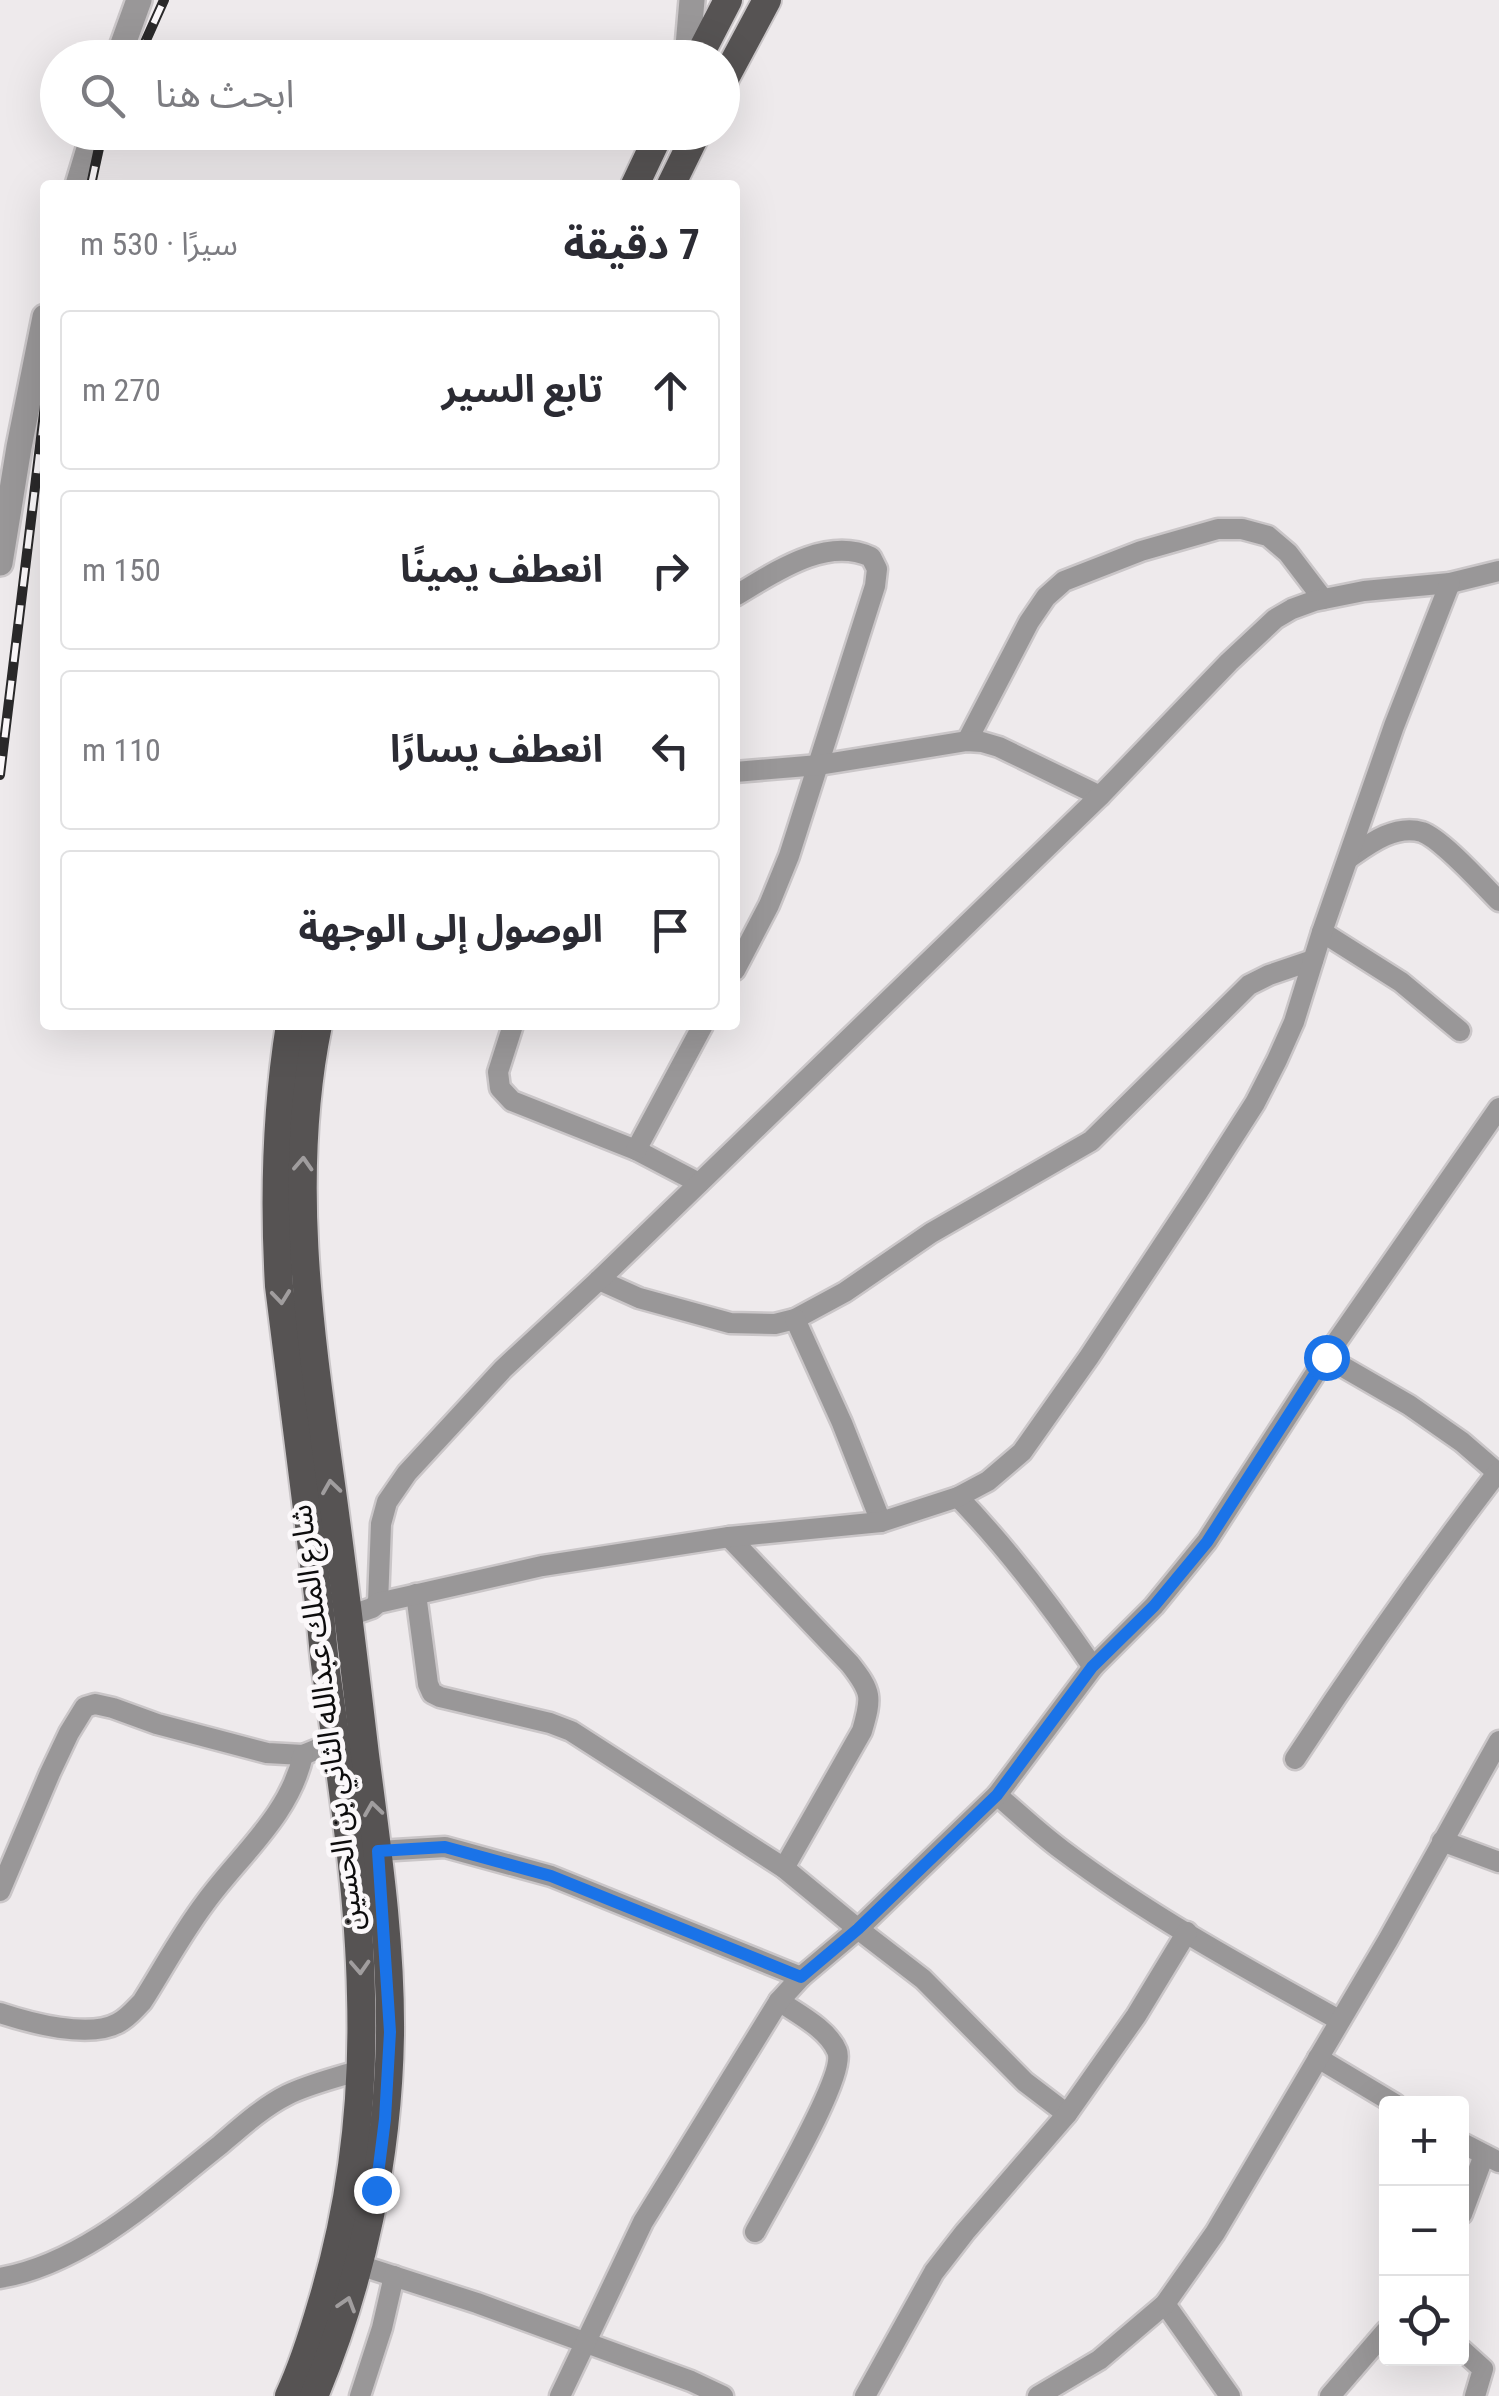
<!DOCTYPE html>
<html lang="ar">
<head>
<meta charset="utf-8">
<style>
	:root { --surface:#fff; --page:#f2f2f3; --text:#2b2b33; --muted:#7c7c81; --line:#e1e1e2 }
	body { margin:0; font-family:"Roboto Condensed","Noto Sans Arabic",sans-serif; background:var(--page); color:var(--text); direction:rtl }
	.controls { position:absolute; right:30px; bottom:30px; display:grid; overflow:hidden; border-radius:10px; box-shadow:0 10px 40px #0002 }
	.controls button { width:90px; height:90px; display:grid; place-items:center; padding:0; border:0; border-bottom:2px solid var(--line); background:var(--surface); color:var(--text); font:50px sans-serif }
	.stop { position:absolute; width:30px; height:30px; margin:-22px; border:8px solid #1a73e8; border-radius:50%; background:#fff }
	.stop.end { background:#1a73e8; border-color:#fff; box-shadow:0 2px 10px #0008 }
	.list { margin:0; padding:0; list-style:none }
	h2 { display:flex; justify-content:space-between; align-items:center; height:130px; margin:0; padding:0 40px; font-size:42px }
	h2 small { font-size:32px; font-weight:400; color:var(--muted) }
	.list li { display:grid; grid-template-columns:65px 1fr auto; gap:30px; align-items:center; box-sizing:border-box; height:160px; margin:0 20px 20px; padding:0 20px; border:2px solid var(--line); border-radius:10px }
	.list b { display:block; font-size:38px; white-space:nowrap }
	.list em { font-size:32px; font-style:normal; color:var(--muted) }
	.icon { flex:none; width:55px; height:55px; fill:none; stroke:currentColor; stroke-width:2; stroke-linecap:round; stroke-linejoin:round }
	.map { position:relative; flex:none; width:1499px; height:2396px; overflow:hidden; direction:ltr }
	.search { position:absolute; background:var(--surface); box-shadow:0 10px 40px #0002; left:40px; top:40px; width:700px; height:110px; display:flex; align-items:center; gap:25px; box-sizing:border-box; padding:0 35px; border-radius:55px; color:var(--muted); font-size:38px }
	.panel { position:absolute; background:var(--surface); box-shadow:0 10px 40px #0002; left:40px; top:180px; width:700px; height:850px; border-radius:10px; direction:rtl }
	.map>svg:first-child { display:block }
</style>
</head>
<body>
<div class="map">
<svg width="1499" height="2396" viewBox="0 0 1499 2396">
	<rect width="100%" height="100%" fill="#eeeaec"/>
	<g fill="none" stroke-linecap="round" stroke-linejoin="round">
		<!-- minor casing -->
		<g stroke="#cac6c8" stroke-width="25">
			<g id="minor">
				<path d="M735 596C774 573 825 536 871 557L877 569 875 586 789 856 769 905 735 970"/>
				<path d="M967 741 1029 622 1046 597 1064 581 1141 551 1218 529H1242L1268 536 1288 553 1323 599"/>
				<path d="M735 772 819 765 967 741 982 742 999 747 1100 796"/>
				<path d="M1349 858C1369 844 1395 824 1422 832 1442 839 1482 884 1499 901"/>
				<path d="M1322 932 1401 982 1460 1031"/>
				<path d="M513 1025 498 1072 500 1088 512 1101 636 1150 699 1183"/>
				<path d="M636 1150 703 1025"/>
				<path d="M599 1280 639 1298 730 1323 775 1324 795 1319 845 1292 931 1233 1091 1141 1249 985 1269 975 1313 960"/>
				<path d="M795 1319 842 1423 881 1522"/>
				<path d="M1326 1357 1409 1405 1462 1442 1499 1474"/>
				<path d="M958 1497C1008 1549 1052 1607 1093 1667"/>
				<path d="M729 1537 850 1664C872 1692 872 1697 862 1731L784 1868"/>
				<path d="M416 1594 428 1684 432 1693 440 1697 550 1723 571 1731 784 1868 858 1929 923 1979 1025 2082 1067 2114"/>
				<path d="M378 1603 381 1524 387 1502 407 1473 503 1369 599 1280 1100 796 1229 662 1275 619 1292 609 1314 601 1364 591 1450 583 1499 571"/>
				<path d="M349 1616 372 1608 378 1603 542 1566 729 1537 881 1522 958 1497 988 1481 1022 1452 1089 1357 1198 1192 1255 1103 1277 1060 1294 1022 1322 932 1394 726 1450 583"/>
				<path d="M1295 1759C1359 1661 1426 1566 1497 1473"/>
				<path d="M997 1795C1018 1813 1039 1833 1062 1850 1148 1915 1245 1968 1339 2020"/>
				<path d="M1442 1841 1499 1862"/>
				<path d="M379 1851 445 1847 551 1876 801 1977"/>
				<path d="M0 1891 50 1773 69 1733 85 1707 95 1704 113 1708 157 1724 267 1753 303 1755 337 1741"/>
				<path d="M0 2013C30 2023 89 2039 118 2023 128 2018 134 2010 142 2002 163 1969 181 1935 205 1903 239 1856 290 1815 303 1755"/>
				<path d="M1318 2058 1395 2104"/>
				<path d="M1462 2143 1499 2162"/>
				<path d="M1462 2214 1484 2155"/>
				<path d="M755 2232C770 2203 847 2075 837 2051 828 2029 798 2014 779 2001"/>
				<path d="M359 2265 477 2303 691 2381 723 2396"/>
				<path d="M0 2278C85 2263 154 2197 220 2145 241 2127 263 2107 287 2095 309 2084 336 2078 360 2070"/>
				<path d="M1165 2304 1230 2396"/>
				<path d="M1462 2350 1483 2369 1475 2396"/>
				<path d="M360 2396 382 2328 394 2276"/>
				<path d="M560 2396 643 2222 779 2001 801 1977 858 1929 997 1795 1093 1667 1154 1606 1207 1541 1326 1357 1499 1108"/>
				<path d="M865 2396 934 2272 965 2232 1067 2114 1136 2016 1187 1932"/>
				<path d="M1038 2396 1099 2360 1165 2304 1215 2233 1388 1940 1499 1741"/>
				<path d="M1330 2396 1386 2331"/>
			</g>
		</g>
		<!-- tertiary casing -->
		<g stroke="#cac6c8" stroke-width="30">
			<g id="tertiary">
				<path d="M118 58 139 0"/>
				<path d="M687 58 692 0"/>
				<path d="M78 185 94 132"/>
				<path d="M0 563 19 447 45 317"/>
			</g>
		</g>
		<!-- primary casing -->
		<g stroke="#cac6c8" stroke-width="32">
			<g id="primary">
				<path d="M698 58 728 0"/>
				<path d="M722 84 767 0"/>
				<path d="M635 185 660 132"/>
				<path d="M671 185 697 132"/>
				<path d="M289 2396C303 2366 313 2334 322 2303 352 2204 364 2098 361 1995 359 1887 341 1778 326 1671 322 1643 321 1615 317 1588 305 1487 291 1387 279 1286 274 1199 276 1112 290 1025"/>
				<path d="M314 2396C362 2282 388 2158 390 2035 391 1941 377 1848 365 1755 354 1662 343 1570 330 1477 309 1327 287 1175 318 1025"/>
			</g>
		</g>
		<!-- minor -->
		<use href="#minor" stroke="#999798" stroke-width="20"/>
		<!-- tertiary -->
		<use href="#tertiary" stroke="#999798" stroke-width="25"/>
		<!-- primary -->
		<use href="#primary" stroke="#565353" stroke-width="28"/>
		<!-- rail casing -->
		<g stroke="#2a292a" stroke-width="10">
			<g id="rail">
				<path d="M138 58 164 0"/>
				<path d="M91 185 100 143 104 132"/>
				<path d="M0 775 45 405"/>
			</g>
		</g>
		<!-- rail -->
		<use href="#rail" stroke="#fbf8fa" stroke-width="6" stroke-dasharray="19" stroke-linecap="butt"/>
	</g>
	<!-- one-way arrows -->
	<defs><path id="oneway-chevron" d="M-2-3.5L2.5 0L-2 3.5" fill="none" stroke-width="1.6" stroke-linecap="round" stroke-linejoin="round" transform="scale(2.5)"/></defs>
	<g stroke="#a09d9e">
		<use href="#oneway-chevron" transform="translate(303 1164) rotate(-87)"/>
		<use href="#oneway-chevron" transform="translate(281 1297) rotate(84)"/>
		<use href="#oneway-chevron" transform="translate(331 1487) rotate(-98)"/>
		<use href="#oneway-chevron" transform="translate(373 1809) rotate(-98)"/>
		<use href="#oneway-chevron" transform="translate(360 1967) rotate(87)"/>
		<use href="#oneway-chevron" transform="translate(347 2304) rotate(-73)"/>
	</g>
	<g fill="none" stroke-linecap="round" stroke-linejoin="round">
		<!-- route -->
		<path stroke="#1a73e8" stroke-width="12" d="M376 2190 385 2119 390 2032 378 1851 445 1847 551 1876 801 1977 858 1929 997 1795 1092 1667 1154 1606 1207 1542 1326 1357"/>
	</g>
	<g text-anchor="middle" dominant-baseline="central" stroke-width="10" stroke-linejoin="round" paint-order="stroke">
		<!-- street labels -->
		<g font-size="30" fill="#0d0c0d" stroke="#fbf8fa">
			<text transform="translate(326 1718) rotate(-97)">شارع الملك عبدالله الثاني بن الحسين</text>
		</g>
	</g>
</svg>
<div class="controls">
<button>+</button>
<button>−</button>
<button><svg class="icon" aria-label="locate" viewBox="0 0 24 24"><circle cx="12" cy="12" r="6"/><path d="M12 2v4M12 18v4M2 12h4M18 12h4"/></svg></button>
</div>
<div class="stop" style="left:1326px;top:1357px"></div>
<div class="stop end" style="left:376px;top:2190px"></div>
<div class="search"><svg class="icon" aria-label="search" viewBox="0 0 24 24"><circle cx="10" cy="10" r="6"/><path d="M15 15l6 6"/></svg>ابحث هنا</div>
<section class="panel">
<h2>7 دقيقة<small>سيرًا · 530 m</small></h2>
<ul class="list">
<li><svg class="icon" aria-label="ahead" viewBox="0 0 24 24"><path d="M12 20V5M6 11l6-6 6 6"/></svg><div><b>تابع السير</b></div><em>270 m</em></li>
<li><svg class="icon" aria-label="right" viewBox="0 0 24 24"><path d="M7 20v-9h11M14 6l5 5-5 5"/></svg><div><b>انعطف يمينًا</b></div><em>150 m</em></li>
<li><svg class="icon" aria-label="left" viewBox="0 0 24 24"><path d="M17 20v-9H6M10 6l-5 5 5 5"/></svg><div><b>انعطف يسارًا</b></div><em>110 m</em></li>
<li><svg class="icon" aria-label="arrive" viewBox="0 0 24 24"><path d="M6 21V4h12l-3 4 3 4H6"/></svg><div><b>الوصول إلى الوجهة</b></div></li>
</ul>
</section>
</div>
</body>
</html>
